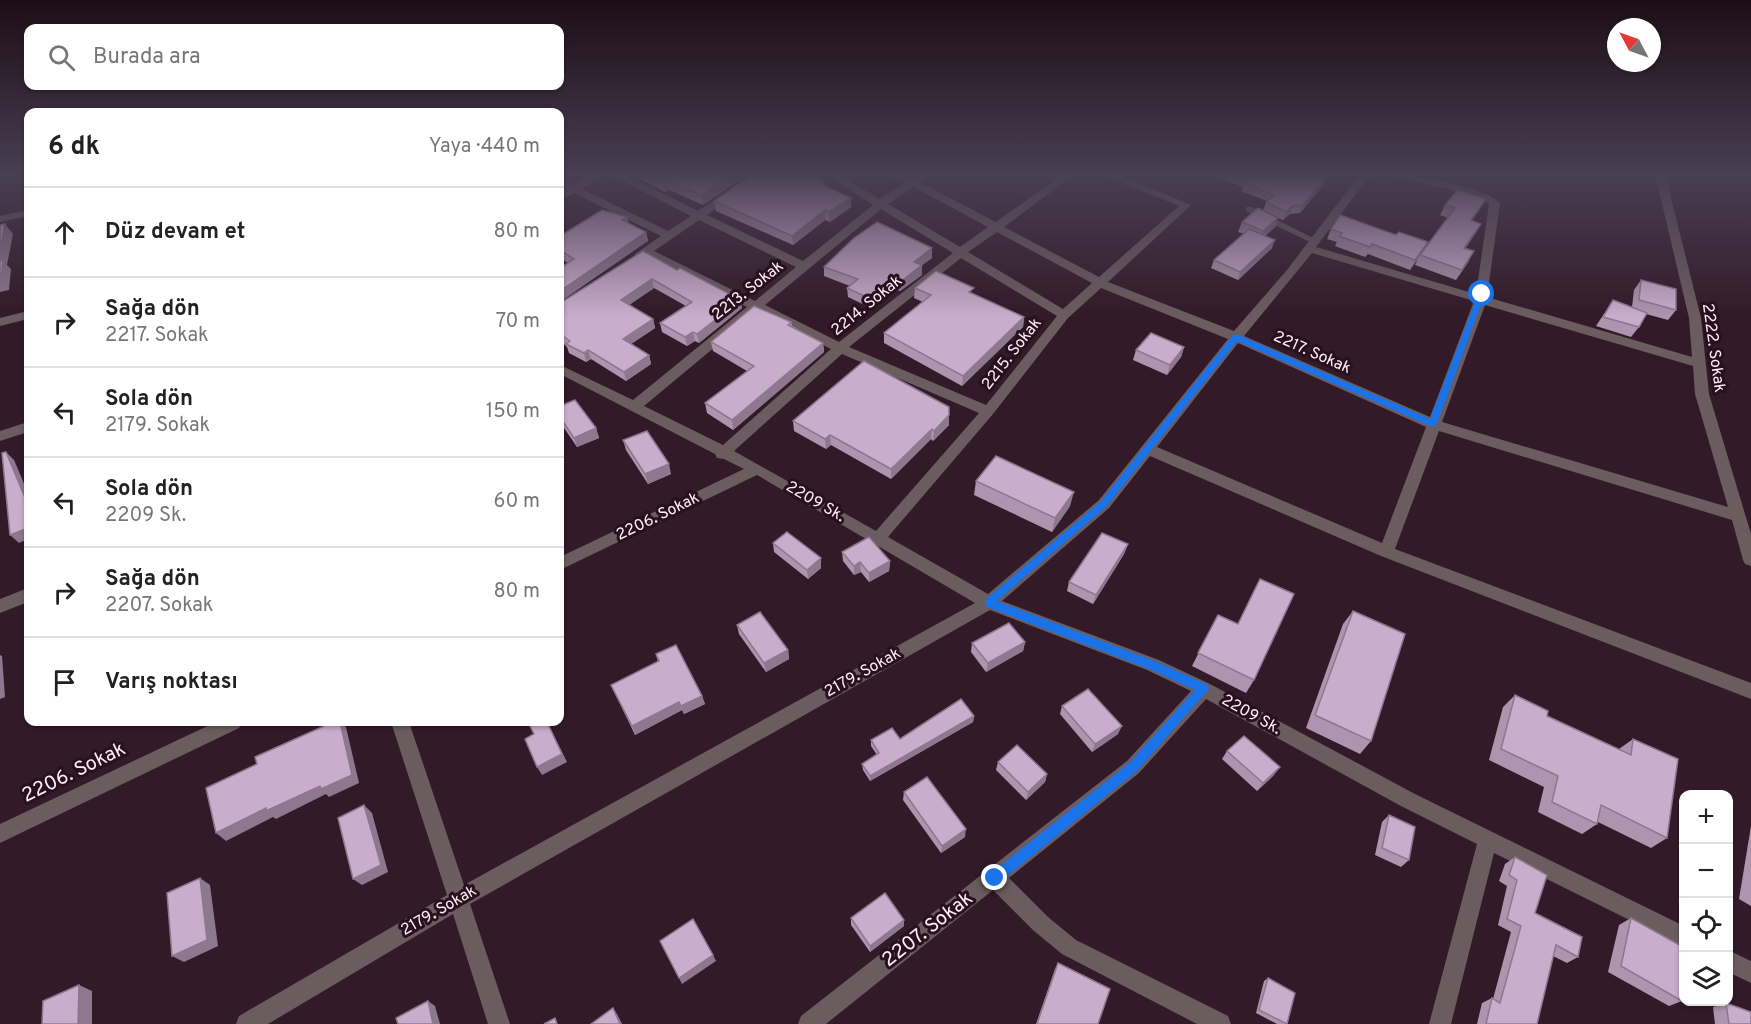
<!DOCTYPE html>
<html lang="tr">
<head>
<meta charset="utf-8">
<style>
	:root { --surface:#fff; --page:#f6f6f6; --text:#222; --muted:#767676; --line:#e0e0e0 }
	body { margin:0; font-family:Overpass,sans-serif; background:var(--page); color:var(--text) }
	.controls { position:absolute; right:18px; bottom:18px; display:grid; overflow:hidden; border-radius:12px; box-shadow:0 2px 4px #0004 }
	.controls button { width:54px; height:54px; display:grid; place-items:center; padding:0; border:0; border-bottom:2px solid var(--line); background:var(--surface); color:var(--text); font:30px sans-serif }
	.compass { position:absolute; left:1607px; top:18px; width:54px; height:54px; border-radius:50%; background:var(--surface); box-shadow:0 2px 4px #0004; rotate:311deg }
	.stop { position:absolute; width:18px; height:18px; margin:-14px; border:4px solid #1a73e8; border-radius:50%; background:#fff }
	.stop.end { background:#1a73e8; border-color:#fff; box-shadow:0 2px 6px #0008 }
	.list { margin:0; padding:0; list-style:none }
	h2 { display:flex; justify-content:space-between; align-items:center; height:78px; margin:0; padding:0 24px; font-size:26px }
	h2 small { font-size:20px; font-weight:400; color:var(--muted) }
	.list li { display:grid; grid-template-columns:39px 1fr auto; gap:18px; align-items:center; box-sizing:border-box; height:90px; padding:0 24px; border-top:2px solid var(--line) }
	.list b { display:block; font-size:22px; white-space:nowrap }
	.list p { margin:0; font-size:20px; white-space:nowrap; color:var(--muted) }
	.list em { font-size:20px; font-style:normal; color:var(--muted) }
	.icon { flex:none; width:33px; height:33px; fill:none; stroke:currentColor; stroke-width:2; stroke-linecap:round; stroke-linejoin:round }
	.map { position:relative; flex:none; width:1751px; height:1024px; overflow:hidden }
	.search { position:absolute; background:var(--surface); box-shadow:0 2px 4px #0004; left:24px; top:24px; width:540px; height:66px; display:flex; align-items:center; gap:15px; box-sizing:border-box; padding:0 21px; border-radius:12px; color:var(--muted); font-size:22px }
	.panel { position:absolute; background:var(--surface); box-shadow:0 2px 4px #0004; left:24px; top:108px; width:540px; height:618px; border-radius:12px }
	.map>svg:first-child { display:block }
</style>
</head>
<body>
<div class="map">
<svg width="1751" height="1024" viewBox="0 0 1751 1024">
	<rect width="100%" height="100%" fill="#321a28"/>
	<g fill="none" stroke-linecap="round" stroke-linejoin="round">
		<!-- service -->
		<path fill="#6b5c5f" fill-rule="evenodd" d="M1246 207H1252L1319 241 1315 243H1312L1246 211Z"/>
		<!-- minor -->
		<g fill="#6b5c5f" fill-rule="evenodd">
			<path d="M591 174H604L582 189 668 231 691 216 609 174H623L698 211 752 174H764L707 215 803 261 873 205 825 174H838L880 199 905 183 886 174H901L912 179 920 174H932L921 183 996 222 1063 174H1075L1004 227 1099 277 1179 206 1102 174H1117L1191 205 1108 282 1234 331 1287 270 1360 174H1371L1316 247 1476 294 1489 204 1473 195 1383 174C1409 174 1482 185 1500 203L1487 297 1692 357 1689 318 1655 174H1665L1701 318 1709 394 1751 534V566L1745 564 1743 560 1732 520 1439 431 1395 549 1751 683V699L1381 556 1150 456 1109 508 1002 601 1159 660 1210 684 1415 794 1684 926V947L1494 853 1451 1024H1429L1477 844 1401 806 1206 699 1139 773 1009 878 1048 917 1076 940 1228 1016 1231 1024H1197L1062 954 1034 931 993 890 826 1024H798L801 1016 1127 761 1191 691 1147 670 990 610 470 904 510 1024H488L453 914 268 1024H236L239 1016 447 895 391 722H409L464 885 975 603 757 475 560 570V557L744 469 724 459 717 458 715 454 560 374V365L633 400 747 307 647 256 635 258V254L661 236 574 193 560 200V193L566 189 560 186V179L574 185ZM914 187 988 227 960 247 888 204ZM881 209 953 253 839 342 765 305ZM699 220 796 267 755 301 654 251ZM997 232 1092 283 1063 309 968 252ZM1312 253 1474 301 1430 417 1244 336ZM961 258 1057 316 986 405 849 347ZM1101 288 1228 339 1099 500 988 594 888 537 993 414 1068 318ZM1485 305 1693 366 1695 394 1728 507 1442 422ZM757 312 831 349 723 445 644 406ZM1238 343 1426 427 1382 543 1157 447ZM842 354 979 413 876 531 734 451Z"/>
			<path d="M28 210V216L0 222V216Z"/>
			<path d="M28 311V319L0 326V318Z"/>
			<path d="M28 422V432L0 441V431Z"/>
			<path d="M28 588V602L0 613V599Z"/>
			<path d="M216 722H242L239 728 0 843V824Z"/>
			<path d="M1728 950 1751 961V983L1728 972Z"/>
		</g>
	</g>
	<!-- wall -->
	<g fill="#ae94af">
		<path d="M630 174H748L703 205 669 190 665 192Z"/>
		<path d="M1210 174H1322L1324 184 1300 213 1290 214 1283 220 1278 218 1275 227 1265 236 1272 248 1238 280 1211 268 1214 260 1244 234 1238 232 1242 222 1263 210 1267 201 1241 191 1243 187Z"/>
		<path d="M825 186 851 198V207L830 222 825 220 793 245 716 211 714 201Z"/>
		<path d="M1445 205 1480 209 1472 220 1481 224 1465 248 1469 261 1456 280 1415 265 1418 259 1410 270 1368 254 1365 257 1335 246 1337 242 1327 239 1331 229 1428 242 1426 248 1448 218 1440 215Z"/>
		<path d="M627 217 629 223 646 232 648 241 568 263 560 258V236Z"/>
		<path d="M643 251 742 308 699 343 695 341 687 346 662 332 660 323 686 306 654 288 629 305 653 319 655 328 631 344 649 355 651 364 626 381 591 359 586 362 569 353 567 347 560 341V303Z"/>
		<path d="M932 258 922 265V275L900 291 895 289 871 308 848 297 847 288 850 286 824 276V267Z"/>
		<path d="M1641 280 1676 310 1668 320 1646 314 1639 327 1631 337 1596 326 1613 300 1632 307 1634 290Z"/>
		<path d="M915 288 973 294 1024 317 1023 327 962 386 884 343V333L923 302 914 298Z"/>
		<path d="M791 322 792 326 823 343 824 352 733 430 707 413 705 403 747 371 713 351 711 342Z"/>
		<path d="M1184 347 1181 357 1167 375 1133 360 1136 350Z"/>
		<path d="M560 406 596 428 599 438 577 447 560 422Z"/>
		<path d="M949 415V425L933 441 931 439 891 479 831 445 826 449 794 431 793 421Z"/>
		<path d="M623 440 671 474 648 484 626 450Z"/>
		<path d="M976 481 1070 506 1052 532 974 495Z"/>
		<path d="M773 543 821 568 808 579 774 552Z"/>
		<path d="M1128 544 1124 554 1093 604 1067 591 1069 582Z"/>
		<path d="M842 552 890 561 889 571 869 582 861 572 854 575 843 561Z"/>
		<path d="M1353 611 1371 741 1360 754 1306 728 1343 624Z"/>
		<path d="M1218 615 1254 680 1246 693 1192 666Z"/>
		<path d="M737 625 788 650 789 659 766 672 739 634Z"/>
		<path d="M1025 642 1023 651 986 672 971 652 972 643Z"/>
		<path d="M656 654 702 696 705 704 684 714 682 710 635 735 611 685 658 662Z"/>
		<path d="M1515 695 1547 716 1619 749 1633 739 1667 838 1651 848 1598 822 1597 824 1582 834 1538 812 1544 787 1489 760 1503 707Z"/>
		<path d="M1062 706 1118 734 1092 752 1060 714Z"/>
		<path d="M974 716 973 722 870 781 863 770 862 764 877 755 871 746V740L900 739Z"/>
		<path d="M1227 751 1274 775 1257 791 1222 759Z"/>
		<path d="M998 762 1047 774 1045 782 1026 800 996 770Z"/>
		<path d="M904 792 965 837 941 853 903 800Z"/>
		<path d="M1389 815 1409 860 1401 867 1375 855 1382 822Z"/>
		<path d="M1751 826V906L1739 899Z"/>
		<path d="M1515 857 1535 913 1578 957 1567 963 1553 956 1537 1024H1477L1482 1003 1492 998 1493 999 1511 932 1498 925 1507 886 1499 881 1505 864Z"/>
		<path d="M851 918 904 920V926L870 952 851 925Z"/>
		<path d="M1631 918 1682 1001 1669 1006 1608 972 1619 925Z"/>
		<path d="M1058 963 1098 1024H1036L1055 969Z"/>
		<path d="M1268 978 1287 1024H1277L1256 1013 1264 981Z"/>
		<path d="M1726 1003 1751 1024H1715L1713 1007Z"/>
	</g>
	<!-- shaded-wall -->
	<g fill="#8d788f">
		<path d="M733 174H748L703 205 701 195Z"/>
		<path d="M1327 176 1324 184 1300 213 1303 205Z"/>
		<path d="M667 181 669 190 665 192 664 183Z"/>
		<path d="M851 198V207L830 222 829 212Z"/>
		<path d="M1486 199 1480 209 1465 230 1471 220Z"/>
		<path d="M1293 206 1290 214 1283 220 1286 212Z"/>
		<path d="M825 210V220L793 245 792 236Z"/>
		<path d="M627 217 629 226 622 220Z"/>
		<path d="M1278 218 1275 227 1260 241 1263 231Z"/>
		<path d="M5 224 13 234 7 265 11 269 9 290 0 292V251Z"/>
		<path d="M1481 224 1476 233 1459 258 1464 248Z"/>
		<path d="M646 232 648 241 560 302V291Z"/>
		<path d="M1275 240 1272 248 1238 280 1240 272Z"/>
		<path d="M1428 242 1423 252 1420 255 1410 270 1415 260Z"/>
		<path d="M932 248V258L914 271V262Z"/>
		<path d="M922 265V275L900 291V282Z"/>
		<path d="M652 279 654 288 623 309 621 300Z"/>
		<path d="M895 280V289L871 308V299Z"/>
		<path d="M741 300 742 308 699 343 697 334Z"/>
		<path d="M1024 317 1023 327 962 386 963 376Z"/>
		<path d="M653 319 655 328 625 348 623 339Z"/>
		<path d="M693 332 695 341 687 346 685 337Z"/>
		<path d="M823 343 824 352 733 430 732 420Z"/>
		<path d="M1184 347 1181 357 1167 375 1170 365Z"/>
		<path d="M588 350 591 359 586 362 584 353Z"/>
		<path d="M649 355 651 364 626 381 624 372Z"/>
		<path d="M949 415V425L933 441 934 431Z"/>
		<path d="M596 428 599 438 577 447 574 438Z"/>
		<path d="M932 429 931 439 891 479V469Z"/>
		<path d="M830 435 831 445 826 449 825 439Z"/>
		<path d="M6 452 14 460 28 493V505Z"/>
		<path d="M669 464 671 474 648 484 645 474Z"/>
		<path d="M1074 492 1070 506 1052 532 1055 518Z"/>
		<path d="M28 528V539L19 543 10 535Z"/>
		<path d="M1128 544 1124 554 1093 604 1096 595Z"/>
		<path d="M821 558V568L808 579 807 570Z"/>
		<path d="M890 561 889 571 869 582V573Z"/>
		<path d="M860 562 861 572 854 575V566Z"/>
		<path d="M1025 642 1023 651 986 672 988 663Z"/>
		<path d="M788 650 789 659 766 672 764 663Z"/>
		<path d="M0 655 2 656 5 697 0 699Z"/>
		<path d="M702 696 705 704 684 714 681 706Z"/>
		<path d="M679 702 682 710 635 735 632 726Z"/>
		<path d="M974 716 973 722 870 781V776Z"/>
		<path d="M133 722H143L136 724Z"/>
		<path d="M340 722H341L346 727 359 783 329 797 326 794 276 819 273 817 226 841 216 833 266 808Z"/>
		<path d="M547 722 567 762 542 775 537 767Z"/>
		<path d="M1122 726 1118 734 1092 752 1095 744Z"/>
		<path d="M1280 767 1274 775 1257 791 1263 783Z"/>
		<path d="M1047 774 1045 782 1026 800 1028 792Z"/>
		<path d="M364 805 372 813 388 872 362 885 353 879Z"/>
		<path d="M966 829 965 837 941 853 942 846Z"/>
		<path d="M200 878 210 885 218 946 184 962 172 956Z"/>
		<path d="M904 920V926L870 952V946Z"/>
		<path d="M713 955 716 961 682 984 679 978Z"/>
		<path d="M79 985 92 991V1024H78Z"/>
		<path d="M428 1001 435 1006 440 1024H433Z"/>
		<path d="M613 1008 617 1014 622 1024H620Z"/>
	</g>
	<!-- building -->
	<g fill="#caaccc" stroke="#8d788f" stroke-width="1.5">
		<path d="M647 174H733L701 195 667 181 664 183Z"/>
		<path d="M753 174H811L825 181 821 184 851 198 829 212 825 210 792 236 714 201Z"/>
		<path d="M1232 174H1322L1327 176 1303 205 1293 206 1286 212 1266 202 1274 195 1244 183 1247 180Z"/>
		<path d="M1457 190 1486 199 1471 220 1481 224 1464 248 1474 251 1462 270 1420 255 1455 208 1445 205Z"/>
		<path d="M1258 208 1278 218 1263 231 1242 222Z"/>
		<path d="M602 210 627 217 622 220 646 232 560 291V268L574 259 560 250V236Z"/>
		<path d="M1340 215 1396 235 1399 232 1428 242 1415 260 1372 244 1370 247 1339 236 1342 233 1331 229Z"/>
		<path d="M877 222 932 248 914 262 922 265 900 282 895 280 871 299 847 288 858 279 824 267 854 238Z"/>
		<path d="M5 224 0 251V225Z"/>
		<path d="M1249 229 1275 240 1240 272 1214 260Z"/>
		<path d="M643 251 677 270 680 268 741 300 697 334 693 332 685 337 660 323 692 302 652 279 621 300 653 319 623 339 649 355 624 372 588 350 584 353 566 344 570 341 560 334V303Z"/>
		<path d="M0 260H3L1 280H0Z"/>
		<path d="M936 271 974 288 969 292 1024 317 963 376 884 333 931 295 915 288Z"/>
		<path d="M1641 280 1676 289V310L1639 300Z"/>
		<path d="M1613 300 1647 313 1639 327 1603 317Z"/>
		<path d="M754 306 791 322 788 325 823 343 732 420 705 403 754 366 711 342Z"/>
		<path d="M1151 333 1184 347 1170 365 1136 350Z"/>
		<path d="M864 361 949 407V415L934 431 932 429 891 469 830 435 825 439 793 421Z"/>
		<path d="M575 400 596 428 574 438 560 417V406Z"/>
		<path d="M647 431 669 464 645 474 623 440Z"/>
		<path d="M6 452 28 505V528L10 535 2 453Z"/>
		<path d="M996 456 1074 492 1055 518 976 481Z"/>
		<path d="M787 532 821 558 807 570 773 543Z"/>
		<path d="M1102 533 1128 544 1096 595 1069 582Z"/>
		<path d="M869 537 890 561 869 573 860 562 854 566 842 552Z"/>
		<path d="M1260 579 1294 594 1254 680 1198 653 1218 615 1238 624Z"/>
		<path d="M1353 611 1405 634 1371 741 1315 715Z"/>
		<path d="M760 612 788 650 764 663 737 625Z"/>
		<path d="M1009 623 1025 642 988 663 972 643Z"/>
		<path d="M676 645 702 696 681 706 679 702 632 726 611 685 659 661 656 654Z"/>
		<path d="M1088 689 1122 726 1095 744 1062 706Z"/>
		<path d="M1515 695 1548 711 1547 716 1631 755 1633 739 1678 759 1667 838 1601 805 1597 824 1552 802 1558 776 1501 749Z"/>
		<path d="M961 699 974 716 870 776 862 764 879 753 871 740 892 728 900 739Z"/>
		<path d="M333 722H340L352 775 321 789 320 786 266 811V808L216 833 206 788 257 764 255 757Z"/>
		<path d="M528 722H547L562 754 537 767 525 739 534 734Z"/>
		<path d="M1244 736 1280 767 1263 783 1227 751Z"/>
		<path d="M1017 745 1047 774 1028 792 998 762Z"/>
		<path d="M927 777 966 829 942 846 904 792Z"/>
		<path d="M364 805 381 865 353 879 338 818Z"/>
		<path d="M1389 815 1415 827 1409 860 1382 848Z"/>
		<path d="M1515 857 1547 875 1535 913 1582 937 1578 957 1556 945 1537 1024H1486L1492 998 1500 1003 1521 926 1507 919 1517 880 1509 875Z"/>
		<path d="M200 878 207 940 172 956 167 893Z"/>
		<path d="M885 893 904 920 870 946 851 918Z"/>
		<path d="M1631 918 1683 947V994L1682 1001 1621 966Z"/>
		<path d="M693 919 713 955 679 978 660 941Z"/>
		<path d="M1058 963 1110 989 1098 1024H1037Z"/>
		<path d="M1268 978 1295 993 1287 1024 1259 1010Z"/>
		<path d="M79 985 78 1024H42L43 1001Z"/>
		<path d="M428 1001 433 1024H398L396 1018Z"/>
		<path d="M1726 1003 1751 1012V1024H1729Z"/>
		<path d="M613 1008 620 1024H591Z"/>
		<path d="M555 1018 557 1024H544Z"/>
	</g>
	<!-- sky -->
	<linearGradient id="sky" x2="0" y2="1"><stop stop-color="#1c0e16"/><stop offset="0.55" stop-color="#493e53"/><stop offset="1" stop-color="#493e53" stop-opacity="0"/></linearGradient>
	<rect width="1751" height="317" fill="url(#sky)"/>
	<!-- route -->
	<path fill="#1a73e8" d="M1479 292 1485 294 1436 426H1430L1237 341 1107 506 997 601 1157 662 1208 685 1209 689 1137 771 1000 882H991V873L1129 763 1195 690 1149 669 985 606V600L1101 501 1233 335H1239L1430 419Z"/>
	<g text-anchor="middle" dominant-baseline="central" stroke-width="6" stroke-linejoin="round" paint-order="stroke">
		<!-- street labels -->
		<g font-size="16" fill="#feedf6" stroke="#28101f">
			<text transform="translate(748 291) rotate(-38)">2213. Sokak</text>
			<text transform="translate(867 306) rotate(-39)">2214. Sokak</text>
			<text transform="translate(1713 348) rotate(82)">2222. Sokak</text>
			<text transform="translate(1312 353) rotate(24)">2217. Sokak</text>
			<text transform="translate(1012 354) rotate(-52)">2215. Sokak</text>
			<text transform="translate(815 502) rotate(30)">2209 Sk.</text>
			<text transform="translate(658 517) rotate(-26)">2206. Sokak</text>
			<text transform="translate(863 673) rotate(-29)">2179. Sokak</text>
			<text transform="translate(1251 715) rotate(29)">2209 Sk.</text>
			<text transform="translate(439 911) rotate(-30)">2179. Sokak</text>
		</g>
		<!-- near-street labels -->
		<g font-size="20" fill="#feedf6" stroke="#28101f">
			<text transform="translate(74 773) rotate(-26)">2206. Sokak</text>
			<text transform="translate(928 930) rotate(-38)">2207. Sokak</text>
		</g>
	</g>
</svg>
<div class="controls">
<button>+</button>
<button>−</button>
<button><svg class="icon" aria-label="locate" viewBox="0 0 24 24"><circle cx="12" cy="12" r="6"/><path d="M12 2v4M12 18v4M2 12h4M18 12h4"/></svg></button>
<button><svg class="icon" aria-label="layers" viewBox="0 0 24 24"><path d="M12 4l9 5-9 5-9-5zM3 14l9 5 9-5"/></svg></button>
</div>
<svg class="compass" viewBox="-18 -18 36 36"><path d="M0-13l5 13h-10z" fill="#e53935"/><path d="M0 13l5-13h-10z" fill="#767676"/></svg>
<div class="stop" style="left:1482px;top:294px"></div>
<div class="stop end" style="left:995px;top:878px"></div>
<div class="search"><svg class="icon" aria-label="search" viewBox="0 0 24 24"><circle cx="10" cy="10" r="6"/><path d="M15 15l6 6"/></svg>Burada ara</div>
<section class="panel">
<h2>6 dk<small>Yaya · 440 m</small></h2>
<ul class="list">
<li><svg class="icon" aria-label="ahead" viewBox="0 0 24 24"><path d="M12 20V5M6 11l6-6 6 6"/></svg><div><b>Düz devam et</b></div><em>80 m</em></li>
<li><svg class="icon" aria-label="right" viewBox="0 0 24 24"><path d="M7 20v-9h11M14 6l5 5-5 5"/></svg><div><b>Sağa dön</b><p>2217. Sokak</p></div><em>70 m</em></li>
<li><svg class="icon" aria-label="left" viewBox="0 0 24 24"><path d="M17 20v-9H6M10 6l-5 5 5 5"/></svg><div><b>Sola dön</b><p>2179. Sokak</p></div><em>150 m</em></li>
<li><svg class="icon" aria-label="left" viewBox="0 0 24 24"><path d="M17 20v-9H6M10 6l-5 5 5 5"/></svg><div><b>Sola dön</b><p>2209 Sk.</p></div><em>60 m</em></li>
<li><svg class="icon" aria-label="right" viewBox="0 0 24 24"><path d="M7 20v-9h11M14 6l5 5-5 5"/></svg><div><b>Sağa dön</b><p>2207. Sokak</p></div><em>80 m</em></li>
<li><svg class="icon" aria-label="arrive" viewBox="0 0 24 24"><path d="M6 21V4h12l-3 4 3 4H6"/></svg><div><b>Varış noktası</b></div></li>
</ul>
</section>
</div>
</body>
</html>
